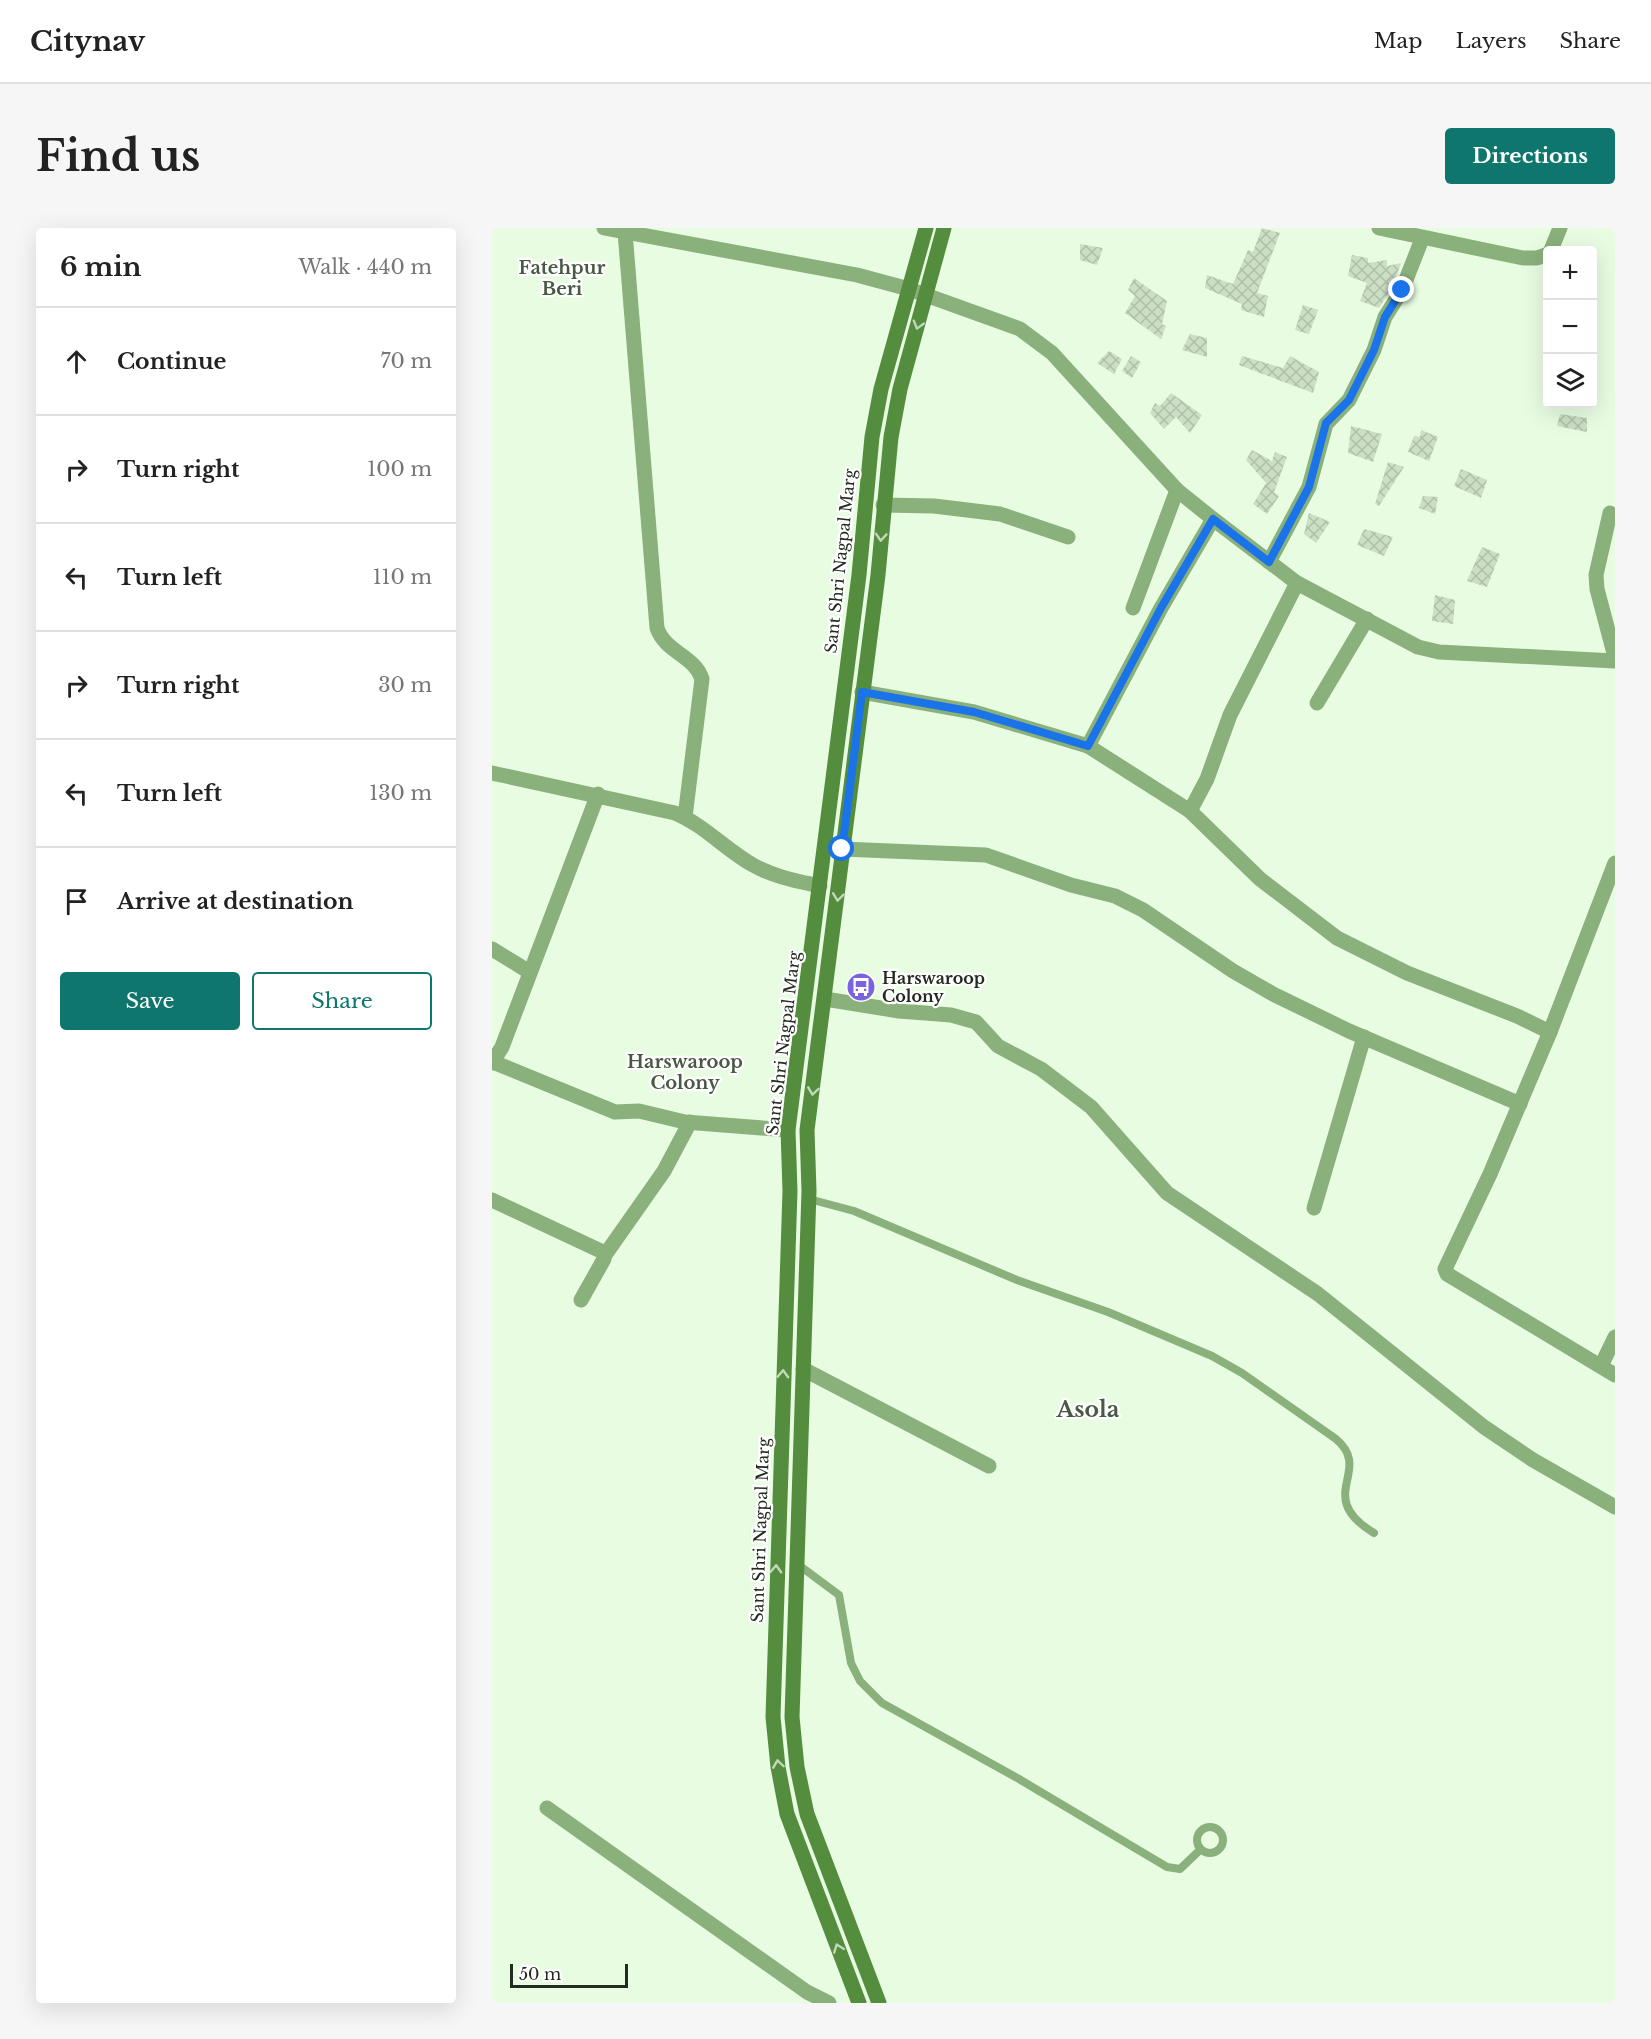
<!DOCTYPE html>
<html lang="en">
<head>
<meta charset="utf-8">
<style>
	:root { --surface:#fff; --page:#f6f6f6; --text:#222; --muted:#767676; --line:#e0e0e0; --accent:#0f766e }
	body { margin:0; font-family:"Libre Baskerville",serif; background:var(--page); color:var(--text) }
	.controls { position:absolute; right:18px; top:18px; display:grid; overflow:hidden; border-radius:6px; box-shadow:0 6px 24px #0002 }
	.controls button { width:54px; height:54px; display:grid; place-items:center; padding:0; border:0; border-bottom:2px solid var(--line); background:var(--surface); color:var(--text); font:30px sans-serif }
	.scale { position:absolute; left:18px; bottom:15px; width:118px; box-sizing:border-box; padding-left:6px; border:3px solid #232a20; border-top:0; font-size:16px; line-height:21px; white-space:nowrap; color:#232a20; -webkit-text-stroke:4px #fff; paint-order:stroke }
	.stop { position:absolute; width:18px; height:18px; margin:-14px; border:4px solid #1a73e8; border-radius:50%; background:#fff }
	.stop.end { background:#1a73e8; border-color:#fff; box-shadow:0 2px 6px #0008 }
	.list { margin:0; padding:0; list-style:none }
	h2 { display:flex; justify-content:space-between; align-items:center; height:78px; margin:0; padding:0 24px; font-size:26px }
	h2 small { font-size:20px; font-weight:400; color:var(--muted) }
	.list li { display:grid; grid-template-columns:39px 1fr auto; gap:18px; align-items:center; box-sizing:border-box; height:108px; padding:0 24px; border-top:2px solid var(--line) }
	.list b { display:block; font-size:22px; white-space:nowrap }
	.list em { font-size:20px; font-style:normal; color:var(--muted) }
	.actions { display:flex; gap:12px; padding:18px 24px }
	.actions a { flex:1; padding:14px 0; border:2px solid var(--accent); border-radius:6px; text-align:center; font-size:21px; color:var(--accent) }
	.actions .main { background:var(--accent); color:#fff }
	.icon { flex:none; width:33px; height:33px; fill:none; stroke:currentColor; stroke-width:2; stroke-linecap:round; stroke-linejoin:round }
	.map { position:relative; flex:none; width:1123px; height:1775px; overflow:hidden; border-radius:6px }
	header { display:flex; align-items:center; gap:36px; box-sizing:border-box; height:84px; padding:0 30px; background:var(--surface); border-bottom:2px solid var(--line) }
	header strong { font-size:28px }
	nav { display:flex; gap:33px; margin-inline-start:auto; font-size:21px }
	.intro { display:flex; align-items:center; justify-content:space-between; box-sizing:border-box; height:144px; padding:0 36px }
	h1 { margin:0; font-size:42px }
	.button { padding:15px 27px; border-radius:6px; background:var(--accent); color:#fff; font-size:21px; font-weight:700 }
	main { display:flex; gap:36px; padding:0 36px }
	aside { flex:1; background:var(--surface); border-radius:6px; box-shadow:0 6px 24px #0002 }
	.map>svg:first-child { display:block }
</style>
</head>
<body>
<header>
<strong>Citynav</strong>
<nav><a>Map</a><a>Layers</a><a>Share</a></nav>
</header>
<div class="intro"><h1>Find us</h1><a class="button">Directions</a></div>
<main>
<aside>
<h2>6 min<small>Walk · 440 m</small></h2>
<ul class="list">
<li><svg class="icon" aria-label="ahead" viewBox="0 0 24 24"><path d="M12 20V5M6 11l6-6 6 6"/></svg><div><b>Continue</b></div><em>70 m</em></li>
<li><svg class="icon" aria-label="right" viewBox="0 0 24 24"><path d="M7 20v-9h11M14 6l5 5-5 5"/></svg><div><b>Turn right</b></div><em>100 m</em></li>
<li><svg class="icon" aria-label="left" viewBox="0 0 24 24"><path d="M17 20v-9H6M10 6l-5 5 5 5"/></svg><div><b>Turn left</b></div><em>110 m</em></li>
<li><svg class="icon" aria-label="right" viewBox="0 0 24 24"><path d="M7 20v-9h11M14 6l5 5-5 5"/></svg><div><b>Turn right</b></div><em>30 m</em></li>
<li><svg class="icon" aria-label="left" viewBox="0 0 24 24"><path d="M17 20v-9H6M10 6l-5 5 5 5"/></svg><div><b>Turn left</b></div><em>130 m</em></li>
<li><svg class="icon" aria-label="arrive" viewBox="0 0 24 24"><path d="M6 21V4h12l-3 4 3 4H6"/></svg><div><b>Arrive at destination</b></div></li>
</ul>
<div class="actions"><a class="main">Save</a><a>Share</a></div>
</aside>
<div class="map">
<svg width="1123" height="1775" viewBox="0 0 1123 1775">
	<defs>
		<pattern id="building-cross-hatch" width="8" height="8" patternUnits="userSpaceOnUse" patternTransform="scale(1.5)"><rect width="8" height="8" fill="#ccdfc5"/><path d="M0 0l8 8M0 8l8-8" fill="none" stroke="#afc0a9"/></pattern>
	</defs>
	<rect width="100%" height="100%" fill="#e8fce2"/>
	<!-- building -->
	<g fill="url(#building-cross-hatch)">
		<path d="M770 0 788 5 765 65 776 68 772 89 749 82 750 76 713 60 715 47 741 56 756 22 761 24Z"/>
		<path d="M588 16 611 20 605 37 588 32Z"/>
		<path d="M860 27 876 30V35L895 32V38L909 35 901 58 887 80 868 73 875 55 856 48Z"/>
		<path d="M642 50 675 73 670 96 674 98 669 111 633 85 643 68 636 62Z"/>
		<path d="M811 77 826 82 817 106 803 102Z"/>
		<path d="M698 106 715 110V129L690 122Z"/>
		<path d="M617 123 630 131 622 146 605 135Z"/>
		<path d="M639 128 649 134 640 150 630 143Z"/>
		<path d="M750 128 791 140 798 128 827 144 821 165 747 137Z"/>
		<path d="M679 165 710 187 698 205 684 189 672 201 658 185 663 175 668 178Z"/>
		<path d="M1068 186 1095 190V204L1065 198Z"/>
		<path d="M859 198 890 206 881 234 856 225Z"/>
		<path d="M929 202 946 209 937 233 916 224 922 208 928 209Z"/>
		<path d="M760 222 780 233 783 224 795 229 782 264 787 268 775 286 761 276 774 255 754 232Z"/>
		<path d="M896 234 912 239 887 278 883 276Z"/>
		<path d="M969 241 995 252 989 270 962 258Z"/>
		<path d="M931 268 946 269 943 286 927 280Z"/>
		<path d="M817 285 838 294 824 315 812 306Z"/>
		<path d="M872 301 901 309 892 328 865 317Z"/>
		<path d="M990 319 1008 326 995 359 975 353Z"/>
		<path d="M943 367 963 372 961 396 940 393Z"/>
	</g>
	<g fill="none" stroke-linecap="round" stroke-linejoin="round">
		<!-- lane -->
		<g stroke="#8ab07c" stroke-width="8">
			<path d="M317 971 362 983 525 1052 616 1084 720 1128 750 1145 844 1211C882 1243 821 1268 882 1305"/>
			<path d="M304 1335 347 1367 359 1435 368 1453 390 1475 527 1551 675 1639 688 1641 708 1622"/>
			<circle cx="718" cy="1612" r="13"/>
		</g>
		<!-- street -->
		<g stroke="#8ab07c" stroke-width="15">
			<path d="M112 0 365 47 417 61 528 101 560 125 685 262 721 291 805 355 926 419 947 424 1123 433"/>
			<path d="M887 0 1031 30H1045L1056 26"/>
			<path d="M133 4 165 400C173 424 203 428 210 451L193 589"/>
			<path d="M1059 22 1068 0"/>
			<path d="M391 277 442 278 508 286 576 309"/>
			<path d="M1118 285 1104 347 1105 361 1123 429"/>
			<path d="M777 334 817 259 834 196 857 172 882 122 893 89 910 62 930 11"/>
			<path d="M641 380 685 262"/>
			<path d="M370 464 482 484 596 518 698 583 768 651 845 710 915 745 1025 788 1058 804"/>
			<path d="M825 475 875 391"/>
			<path d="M596 518 669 380 721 291"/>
			<path d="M0 545 183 585C212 597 234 622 261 637 282 649 305 653 328 658"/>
			<path d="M698 583 715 551 738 487 805 355"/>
			<path d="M350 621 494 627 579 657 623 668 651 682 741 743 781 766 857 803 1028 876"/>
			<path d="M1123 635 1058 804 998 946 953 1041 955 1046 1123 1147"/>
			<path d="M0 721 36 743"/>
			<path d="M333 771 407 783 459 787 484 794 506 818 549 841 599 879 675 965 826 1066 992 1199 1041 1232 1123 1279"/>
			<path d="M1 834 123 884 147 883 193 894 296 902"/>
			<path d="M0 835 10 819 106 566"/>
			<path d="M0 972 111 1024 112 1031 89 1072"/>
			<path d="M822 980 872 809"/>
			<path d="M113 1027 172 943 198 894"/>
			<path d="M1109 1138 1123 1109"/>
			<path d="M311 1141 497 1238"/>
			<path d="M55 1580 315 1764 337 1775"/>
		</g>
		<!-- secondary -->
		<g stroke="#548d3e" stroke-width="15">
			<path d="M367 1775 295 1586 286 1539 281 1489 298 963 296 902 367 347 380 209 389 161 434 0"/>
			<path d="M387 1775 315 1586 305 1539 300 1489 317 963 315 902 386 347 399 209 408 161 452 0"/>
		</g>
	</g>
	<!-- one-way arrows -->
	<defs><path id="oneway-chevron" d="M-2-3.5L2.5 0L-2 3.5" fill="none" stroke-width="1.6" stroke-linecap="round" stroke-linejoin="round" transform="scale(1.5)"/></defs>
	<g stroke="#c3d7bb">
		<use href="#oneway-chevron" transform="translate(426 97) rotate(106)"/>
		<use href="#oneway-chevron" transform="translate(389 309) rotate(94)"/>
		<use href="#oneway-chevron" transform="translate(346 669) rotate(97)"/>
		<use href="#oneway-chevron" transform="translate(321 863) rotate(98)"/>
		<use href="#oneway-chevron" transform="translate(291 1146) rotate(-88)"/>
		<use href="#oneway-chevron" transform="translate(284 1341) rotate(-88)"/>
		<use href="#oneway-chevron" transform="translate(286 1536) rotate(-98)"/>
		<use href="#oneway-chevron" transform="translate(346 1720) rotate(-111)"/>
	</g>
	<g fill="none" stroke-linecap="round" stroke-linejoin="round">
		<!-- route -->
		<path stroke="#1a73e8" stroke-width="8" d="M350 621 370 464 482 484 596 518 669 380 721 291 777 334 817 259 834 195 857 172 882 122 893 89 910 62"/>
	</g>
	<!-- icons -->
	<defs>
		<g id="bus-disc" transform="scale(1.5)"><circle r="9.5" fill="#7963de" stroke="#fff"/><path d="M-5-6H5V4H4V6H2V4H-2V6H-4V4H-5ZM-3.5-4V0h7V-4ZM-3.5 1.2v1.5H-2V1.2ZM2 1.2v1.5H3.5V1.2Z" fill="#fff"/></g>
	</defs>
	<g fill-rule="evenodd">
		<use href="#bus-disc" x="369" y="759"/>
	</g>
	<g text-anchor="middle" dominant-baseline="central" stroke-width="4.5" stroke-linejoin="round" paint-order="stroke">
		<!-- street labels -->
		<g font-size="16" fill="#232a20" stroke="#fff">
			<text transform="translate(348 333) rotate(-84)">Sant Shri Nagpal Marg</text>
			<text transform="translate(291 815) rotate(-83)">Sant Shri Nagpal Marg</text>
			<text transform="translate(268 1302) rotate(-88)">Sant Shri Nagpal Marg</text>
		</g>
		<!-- poi labels -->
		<g font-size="16" font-weight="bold" fill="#232a20" stroke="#fff" text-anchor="start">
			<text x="390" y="750">Harswaroop<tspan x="390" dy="18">Colony</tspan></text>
		</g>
		<!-- neighbourhood labels -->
		<g font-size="18" font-weight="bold" fill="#495944" stroke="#fff">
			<text x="70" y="40">Fatehpur<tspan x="70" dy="21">Beri</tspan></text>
			<text x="193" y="834">Harswaroop<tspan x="193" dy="21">Colony</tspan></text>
		</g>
		<!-- district labels -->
		<g font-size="22" font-weight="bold" fill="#495944" stroke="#fff">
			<text x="596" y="1181">Asola</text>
		</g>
	</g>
</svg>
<div class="controls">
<button>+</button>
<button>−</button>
<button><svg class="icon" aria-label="layers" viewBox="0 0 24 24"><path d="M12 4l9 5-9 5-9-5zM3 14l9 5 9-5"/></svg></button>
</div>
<div class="scale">50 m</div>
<div class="stop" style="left:350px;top:621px"></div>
<div class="stop end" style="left:910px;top:62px"></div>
</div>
</main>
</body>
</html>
